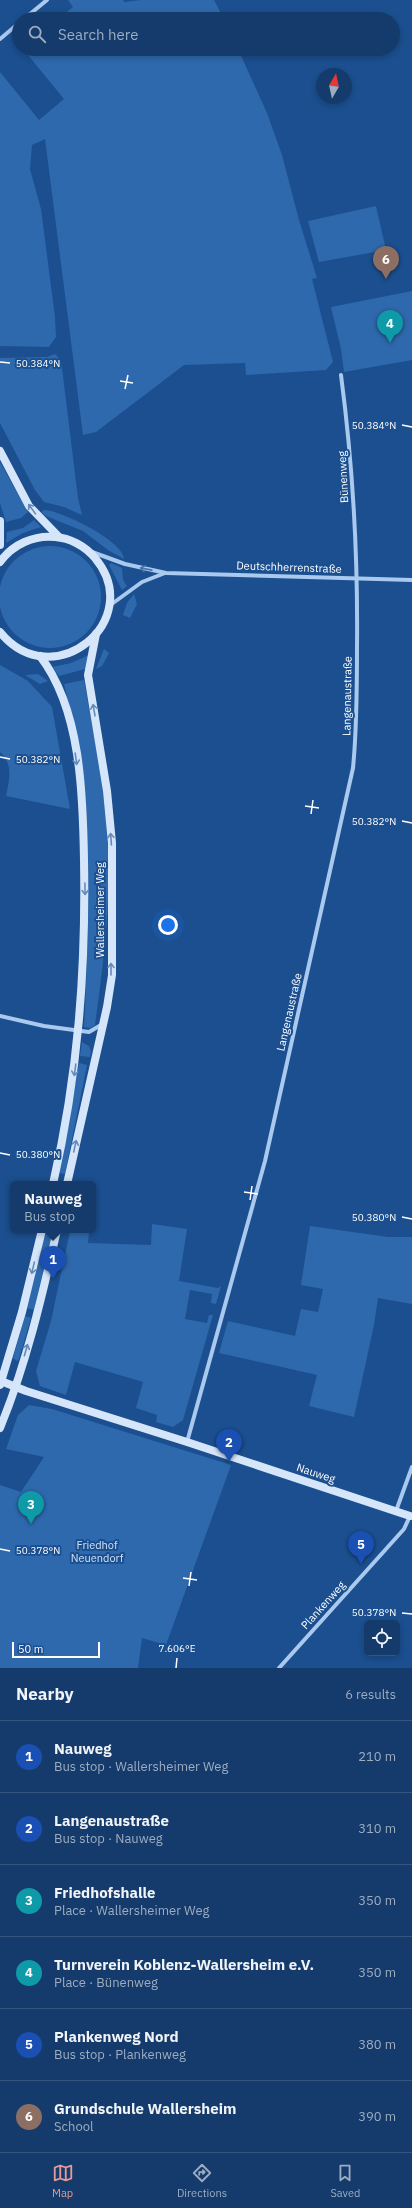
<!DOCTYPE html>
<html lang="en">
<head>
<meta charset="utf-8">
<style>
	:root { --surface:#143b6b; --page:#1d4271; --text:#f1f3f6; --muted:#9dadc1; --line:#33557e; --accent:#e69b98 }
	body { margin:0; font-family:"IBM Plex Sans",sans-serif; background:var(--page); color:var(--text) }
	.controls { position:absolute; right:12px; bottom:12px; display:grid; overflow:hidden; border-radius:6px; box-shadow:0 2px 6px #0003 }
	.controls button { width:36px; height:36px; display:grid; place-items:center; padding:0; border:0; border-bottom:1px solid var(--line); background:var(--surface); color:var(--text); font:20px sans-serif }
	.compass { position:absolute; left:316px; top:68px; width:36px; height:36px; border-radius:50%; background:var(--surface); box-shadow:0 2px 6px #0003; rotate:9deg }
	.scale { position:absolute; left:12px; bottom:10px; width:88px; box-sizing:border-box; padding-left:4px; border:2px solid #fff; border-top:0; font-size:11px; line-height:14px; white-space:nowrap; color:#fff; -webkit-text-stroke:3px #1b4f8f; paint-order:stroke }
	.you { position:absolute; left:168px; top:925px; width:14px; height:14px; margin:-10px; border:3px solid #fff; border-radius:50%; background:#1a73e8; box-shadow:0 0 0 6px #1a73e833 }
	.badge { display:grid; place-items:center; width:26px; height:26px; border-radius:50%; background:var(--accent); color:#fff; font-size:13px; font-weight:700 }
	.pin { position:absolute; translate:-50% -33px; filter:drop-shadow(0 1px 2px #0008) }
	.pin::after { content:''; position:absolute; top:21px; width:14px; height:12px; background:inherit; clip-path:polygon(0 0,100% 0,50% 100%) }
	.popup { position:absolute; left:10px; top:1181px; width:86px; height:52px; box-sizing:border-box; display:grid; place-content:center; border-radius:6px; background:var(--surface); filter:drop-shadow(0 1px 3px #0005); font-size:13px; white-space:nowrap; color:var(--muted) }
	.popup b { font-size:15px; color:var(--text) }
	.popup::after { content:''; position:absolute; left:50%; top:100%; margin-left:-8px; border:8px solid transparent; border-top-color:var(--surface) }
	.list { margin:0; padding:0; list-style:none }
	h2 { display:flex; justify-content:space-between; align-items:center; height:52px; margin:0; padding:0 16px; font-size:17px }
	h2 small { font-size:13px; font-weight:400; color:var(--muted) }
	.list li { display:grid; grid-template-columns:26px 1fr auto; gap:12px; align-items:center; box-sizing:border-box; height:72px; padding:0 16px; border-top:1px solid var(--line) }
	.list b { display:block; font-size:15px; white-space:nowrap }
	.list p { margin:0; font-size:13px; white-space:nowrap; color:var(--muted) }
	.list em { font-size:13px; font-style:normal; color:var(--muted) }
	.icon { flex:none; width:22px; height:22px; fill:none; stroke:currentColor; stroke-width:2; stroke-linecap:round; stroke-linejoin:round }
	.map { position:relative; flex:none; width:412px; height:1668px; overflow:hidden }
	.search { position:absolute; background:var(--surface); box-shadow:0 2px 6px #0003; left:12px; right:12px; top:12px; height:44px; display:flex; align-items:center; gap:10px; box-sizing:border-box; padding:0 14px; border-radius:22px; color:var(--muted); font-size:15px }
	.sheet { height:484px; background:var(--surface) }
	nav { display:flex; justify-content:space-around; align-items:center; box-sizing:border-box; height:56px; border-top:1px solid var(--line); background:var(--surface); font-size:11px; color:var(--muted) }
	nav a { display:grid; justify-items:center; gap:2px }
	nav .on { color:var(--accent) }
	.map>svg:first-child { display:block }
</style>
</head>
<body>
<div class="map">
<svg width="412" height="1668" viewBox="0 0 412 1668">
	<rect width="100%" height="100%" fill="#1b4f8f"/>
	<!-- green -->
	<g fill="#2e69ad">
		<path d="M68 0H123L124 2 141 0H214L224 19H58L73 7Z"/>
		<path d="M23 49H238L267 113 282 155 299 220 317 278 312 279 333 362 326 370 246 375 245 363 184 365 96 432 83 435 45 139 32 145 30 169 41 209 55 317 56 337 49 347 0 346V72L39 120 64 99Z"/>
		<path d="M376 206 386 250 319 262 308 221Z"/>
		<path d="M412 291V360L344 372 341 349 331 307Z"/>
		<path d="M55 354 61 360 78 498 82 515 64 507 44 502 35 490 0 423V358L47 357Z"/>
		<path d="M0 462 28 512 21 518 6 522 0 503Z"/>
		<path d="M44 510C60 510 124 541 124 559L108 550 83 531 46 516 41 512Z"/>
		<path d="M34 520 41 527 23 533 6 543 7 532 23 528Z"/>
		<circle cx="50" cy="597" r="51"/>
		<path d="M111 563 122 568 123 580 127 586 122 590 109 565Z"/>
		<path d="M134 594 137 604 130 618 123 615 127 603Z"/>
		<path d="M104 649 109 653 102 666 96 669Z"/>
		<path d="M89 655 85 669 59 676 52 667 71 663Z"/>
		<path d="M0 665 28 681 52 707 70 809 6 796C9 780 14 765 0 752Z"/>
		<path d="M38 674 48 681 40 684 25 675Z"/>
		<path d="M84 680C94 735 105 790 108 846 111 905 103 966 95 1025L90 1028 84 1027C90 909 93 801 64 684Z"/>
		<path d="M82 1042 89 1046 91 1051 90 1057 80 1056Z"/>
		<path d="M79 1063 87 1065 65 1174 59 1173Z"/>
		<path d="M152 1224 187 1229 179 1281 218 1288 221 1286 216 1304 211 1303 212 1294 190 1290 185 1319 207 1323 209 1315H213L183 1420 173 1427 156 1422 157 1415 136 1408 143 1382 75 1362 66 1395 40 1386 36 1371 51 1321 70 1231 89 1232 88 1243 151 1245Z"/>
		<path d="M310 1226 388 1237H412V1304L378 1298 374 1325 354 1417 309 1406 317 1375 219 1353 228 1321 295 1336 301 1309 318 1312 323 1289 301 1285Z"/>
		<path d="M46 1230H53L34 1310 27 1308Z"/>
		<path d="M25 1316 31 1318 19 1359 17 1361 13 1358Z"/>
		<path d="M29 1405 52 1409 231 1465 166 1645 142 1638 138 1668H0V1485L21 1492 44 1457 6 1449 18 1415Z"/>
	</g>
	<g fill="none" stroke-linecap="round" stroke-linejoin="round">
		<!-- street -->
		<g stroke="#a9c9ee" stroke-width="4">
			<path d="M24 19 47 0"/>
			<path d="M0 39 19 23"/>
			<path d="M92 552 125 564 166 573 412 580"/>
			<path d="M109 606 142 582 165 573"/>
			<path d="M0 1016 44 1026 89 1032 101 1025"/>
			<path d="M187 1442 265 1161 353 768C357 728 357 687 357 647 358 555 353 466 341 375"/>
			<path d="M396 1511 412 1467"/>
			<path d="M279 1668 404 1529 410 1516"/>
		</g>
		<!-- secondary -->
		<g stroke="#d6e6fa" stroke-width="8">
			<path d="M0 451 29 506 59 537"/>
			<path d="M0 521V545"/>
			<path d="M0 562C13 544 34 535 55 537 70 538 85 546 95 558 147 620 53 697 0 632"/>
			<path d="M40 656C81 709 83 795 84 860 86 971 78 1075 53 1184"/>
			<path d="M67 1184 107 1007 112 975V843L107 791 88 675 96 634"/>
			<path d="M1 1381 26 1391 187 1442 410 1516"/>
			<path d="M0 1385 22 1312 42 1230"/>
			<path d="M0 1428C26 1365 42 1297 57 1230"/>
		</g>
	</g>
	<!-- one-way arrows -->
	<defs><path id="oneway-shaft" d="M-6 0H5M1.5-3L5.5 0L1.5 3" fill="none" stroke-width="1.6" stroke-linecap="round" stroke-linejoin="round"/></defs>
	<g stroke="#668bba">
		<use href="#oneway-shaft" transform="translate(32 509) rotate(-126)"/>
		<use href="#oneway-shaft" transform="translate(94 710) rotate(-100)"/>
		<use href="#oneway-shaft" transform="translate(76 759) rotate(82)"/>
		<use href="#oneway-shaft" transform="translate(111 839) rotate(-94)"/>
		<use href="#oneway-shaft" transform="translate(85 889) rotate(89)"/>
		<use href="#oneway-shaft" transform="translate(111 969) rotate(-90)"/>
		<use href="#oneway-shaft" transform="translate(75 1070) rotate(98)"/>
		<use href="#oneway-shaft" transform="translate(75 1146) rotate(-78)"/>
		<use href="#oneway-shaft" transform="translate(33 1268) rotate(103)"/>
		<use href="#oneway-shaft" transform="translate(26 1350) rotate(-74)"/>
	</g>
	<use stroke="#4674ac" href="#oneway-shaft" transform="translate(146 569) rotate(-169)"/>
	<!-- ticks -->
	<path fill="none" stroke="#fff" stroke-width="1.5" d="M0 362 10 363M120 381 133 383M125 389 128 375M402 425 412 427M0 757 10 759M305 806 319 808M311 814 313 800M402 821 412 823M0 1153 10 1155M244 1192 258 1194M250 1200 252 1186M402 1217 412 1219M0 1549 10 1551M183 1578 197 1580M189 1586 191 1572M402 1613 412 1614M176 1668 177 1658"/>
	<g text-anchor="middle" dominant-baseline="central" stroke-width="4" stroke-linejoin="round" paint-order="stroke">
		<!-- street labels -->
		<g font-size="11" fill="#fff" stroke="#1b4f8f">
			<text transform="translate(343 477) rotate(-93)">Bünenweg</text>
			<text transform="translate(289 567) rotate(2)">Deutschherrenstraße</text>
			<text transform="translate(347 696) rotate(-89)">Langenaustraße</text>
			<text transform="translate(100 910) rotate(-90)">Wallersheimer Weg</text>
			<text transform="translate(289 1012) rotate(-77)">Langenaustraße</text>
			<text transform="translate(316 1473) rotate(18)">Nauweg</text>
			<text transform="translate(323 1605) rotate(-48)">Plankenweg</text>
		</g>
		<!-- park labels -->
		<g font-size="11" fill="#cfe3fa" stroke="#1b4f8f">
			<text x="97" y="1545">Friedhof<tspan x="97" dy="13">Neuendorf</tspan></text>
		</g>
	</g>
	<g font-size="10" text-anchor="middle" fill="#fff" stroke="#1b4f8f" stroke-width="4" stroke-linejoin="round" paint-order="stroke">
		<text x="38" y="367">50.384°N</text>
		<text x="374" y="429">50.384°N</text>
		<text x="38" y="763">50.382°N</text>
		<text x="374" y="825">50.382°N</text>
		<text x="38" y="1158">50.380°N</text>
		<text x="374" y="1221">50.380°N</text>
		<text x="38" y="1554">50.378°N</text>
		<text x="374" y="1616">50.378°N</text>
		<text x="177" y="1652">7.606°E</text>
	</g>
</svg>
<div class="controls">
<button><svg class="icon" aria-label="locate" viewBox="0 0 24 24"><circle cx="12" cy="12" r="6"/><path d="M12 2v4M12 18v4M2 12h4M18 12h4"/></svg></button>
</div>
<svg class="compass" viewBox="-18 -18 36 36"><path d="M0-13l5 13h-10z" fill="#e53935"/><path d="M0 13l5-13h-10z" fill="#9dadc1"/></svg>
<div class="scale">50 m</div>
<div class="you"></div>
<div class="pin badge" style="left:53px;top:1279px;background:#1a4fb4">1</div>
<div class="popup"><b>Nauweg</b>Bus stop</div>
<div class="pin badge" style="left:229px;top:1462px;background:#1a4fb4">2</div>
<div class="pin badge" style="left:31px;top:1524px;background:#0f9aa8">3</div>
<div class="pin badge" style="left:390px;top:343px;background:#0f9aa8">4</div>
<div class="pin badge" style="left:361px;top:1564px;background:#1a4fb4">5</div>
<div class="pin badge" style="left:386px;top:279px;background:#8d6e63">6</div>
<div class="search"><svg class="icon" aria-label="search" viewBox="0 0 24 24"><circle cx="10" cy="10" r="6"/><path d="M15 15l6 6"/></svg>Search here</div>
</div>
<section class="sheet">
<h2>Nearby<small>6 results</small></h2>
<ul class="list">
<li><span class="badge" style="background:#1a4fb4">1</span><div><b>Nauweg</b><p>Bus stop · Wallersheimer Weg</p></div><em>210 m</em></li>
<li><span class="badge" style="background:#1a4fb4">2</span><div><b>Langenaustraße</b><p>Bus stop · Nauweg</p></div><em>310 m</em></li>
<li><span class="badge" style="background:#0f9aa8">3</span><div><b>Friedhofshalle</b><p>Place · Wallersheimer Weg</p></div><em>350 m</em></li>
<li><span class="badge" style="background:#0f9aa8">4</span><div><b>Turnverein Koblenz-Wallersheim e.V.</b><p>Place · Bünenweg</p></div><em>350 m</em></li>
<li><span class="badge" style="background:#1a4fb4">5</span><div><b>Plankenweg Nord</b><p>Bus stop · Plankenweg</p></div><em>380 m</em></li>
<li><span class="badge" style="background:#8d6e63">6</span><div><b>Grundschule Wallersheim</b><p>School</p></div><em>390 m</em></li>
</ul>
</section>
<nav>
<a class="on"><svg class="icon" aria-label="map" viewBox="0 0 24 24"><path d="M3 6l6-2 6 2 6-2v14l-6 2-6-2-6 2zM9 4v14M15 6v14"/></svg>Map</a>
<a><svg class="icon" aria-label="directions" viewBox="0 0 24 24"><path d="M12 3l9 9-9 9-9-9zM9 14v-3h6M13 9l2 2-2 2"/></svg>Directions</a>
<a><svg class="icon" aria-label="saved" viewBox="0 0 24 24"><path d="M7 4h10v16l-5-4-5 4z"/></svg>Saved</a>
</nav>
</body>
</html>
